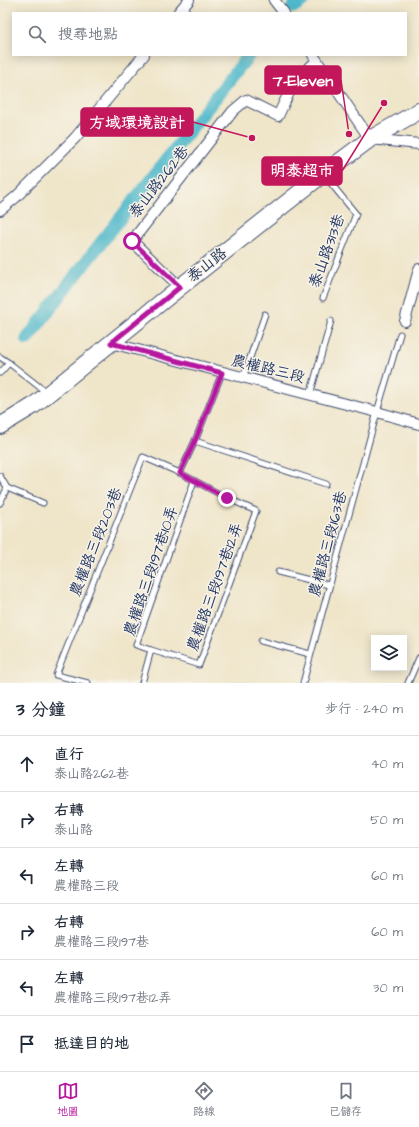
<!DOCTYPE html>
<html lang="zh-TW">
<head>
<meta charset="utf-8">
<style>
	:root { --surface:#fff; --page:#f6f6f7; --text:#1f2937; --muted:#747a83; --line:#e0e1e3; --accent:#b5179e }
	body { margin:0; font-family:"Architects Daughter","LXGW WenKai TC",sans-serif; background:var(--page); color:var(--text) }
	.controls { position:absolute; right:12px; bottom:12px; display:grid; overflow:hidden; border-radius:0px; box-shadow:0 2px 10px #0003 }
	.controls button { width:36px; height:36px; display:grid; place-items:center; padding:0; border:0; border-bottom:1px solid var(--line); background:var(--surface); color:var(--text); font:20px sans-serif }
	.stop { position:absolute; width:12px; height:12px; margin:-9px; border:3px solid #b5179e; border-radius:50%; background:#fff }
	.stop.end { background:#b5179e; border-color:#fff; box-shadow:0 1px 4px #0008 }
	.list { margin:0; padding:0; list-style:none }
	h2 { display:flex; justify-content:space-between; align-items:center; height:52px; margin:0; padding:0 16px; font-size:17px }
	h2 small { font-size:13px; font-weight:400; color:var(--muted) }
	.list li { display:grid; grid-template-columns:26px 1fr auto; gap:12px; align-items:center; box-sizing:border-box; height:56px; padding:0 16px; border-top:1px solid var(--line) }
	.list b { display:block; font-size:15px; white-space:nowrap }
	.list p { margin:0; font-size:13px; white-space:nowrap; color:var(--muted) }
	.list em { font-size:13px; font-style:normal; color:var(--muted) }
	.icon { flex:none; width:22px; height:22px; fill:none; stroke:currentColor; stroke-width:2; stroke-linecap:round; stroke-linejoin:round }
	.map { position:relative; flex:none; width:419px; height:683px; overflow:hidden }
	.search { position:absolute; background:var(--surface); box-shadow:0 2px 10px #0003; left:12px; right:12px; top:12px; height:44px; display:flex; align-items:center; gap:10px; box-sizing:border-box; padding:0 14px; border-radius:0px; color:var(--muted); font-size:15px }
	.sheet { height:388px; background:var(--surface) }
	nav { display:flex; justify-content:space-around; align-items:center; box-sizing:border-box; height:56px; border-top:1px solid var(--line); background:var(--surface); font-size:11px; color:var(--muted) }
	nav a { display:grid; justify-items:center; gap:2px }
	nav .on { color:var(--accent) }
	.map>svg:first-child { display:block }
</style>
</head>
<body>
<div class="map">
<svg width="419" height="683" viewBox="0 0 419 683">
	<rect width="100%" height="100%" fill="#f7f3e8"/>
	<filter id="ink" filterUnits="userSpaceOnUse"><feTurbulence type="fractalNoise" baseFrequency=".025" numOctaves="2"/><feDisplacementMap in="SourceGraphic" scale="8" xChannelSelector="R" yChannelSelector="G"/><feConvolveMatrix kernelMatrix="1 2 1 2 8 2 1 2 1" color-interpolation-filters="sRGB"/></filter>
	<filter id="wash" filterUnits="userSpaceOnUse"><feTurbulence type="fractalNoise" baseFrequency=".012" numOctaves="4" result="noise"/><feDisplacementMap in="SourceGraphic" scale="16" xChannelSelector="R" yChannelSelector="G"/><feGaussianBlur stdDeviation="0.9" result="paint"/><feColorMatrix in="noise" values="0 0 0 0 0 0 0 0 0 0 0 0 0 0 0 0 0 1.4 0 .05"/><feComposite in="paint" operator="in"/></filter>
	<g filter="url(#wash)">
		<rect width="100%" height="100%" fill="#efe5c9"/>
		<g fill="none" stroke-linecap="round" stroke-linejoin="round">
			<!-- canal -->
			<g stroke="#4db8ca" stroke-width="13">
				<path d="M293 7 304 0"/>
				<path d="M27 339 89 258 249 55"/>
			</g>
		</g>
	</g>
	<g filter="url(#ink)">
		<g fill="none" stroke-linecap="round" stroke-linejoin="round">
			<!-- lane casing -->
			<g stroke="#3b4a6e" stroke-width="7">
				<g id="lane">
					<path d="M323 298 356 214 324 175"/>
					<path d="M0 357 9 363 0 373"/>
					<path d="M9 363 46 392"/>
					<path d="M243 378 265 314"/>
					<path d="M310 395 331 321"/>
					<path d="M195 441 326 484"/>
					<path d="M0 476 7 488 0 503"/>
					<path d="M7 488 43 503"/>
					<path d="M278 572 329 585"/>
					<path d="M261 641 310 654"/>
					<path d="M151 650 199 665 256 511 227 498 180 473 195 441 222 373"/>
					<path d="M88 683 56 675 143 457 180 473"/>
					<path d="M142 683 151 650 136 645 194 481"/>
					<path d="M303 683 377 412 400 334"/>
					<path d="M408 683 419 658"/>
				</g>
			</g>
			<!-- street casing -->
			<g stroke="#3b4a6e" stroke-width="12">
				<g id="street">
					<path d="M274 0 284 13"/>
					<path d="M178 13 189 0"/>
					<path d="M313 55 370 139 419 144"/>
					<path d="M0 210 16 197 75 138 144 55"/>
					<path d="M180 287 132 241 233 111 246 100 278 116 295 80 317 61"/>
					<path d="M405 321 419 269"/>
					<path d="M111 343 377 412 419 424"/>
				</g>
			</g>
			<!-- primary casing -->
			<g stroke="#3b4a6e" stroke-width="18">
				<path id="primary" d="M0 426 33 406 180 287 323 174 370 139 419 111"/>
			</g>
			<!-- lane -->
			<use href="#lane" stroke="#fff" stroke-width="5"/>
			<!-- street -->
			<use href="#street" stroke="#fff" stroke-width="10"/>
			<!-- primary -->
			<use href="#primary" stroke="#fff" stroke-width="16"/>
		</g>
	</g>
	<g fill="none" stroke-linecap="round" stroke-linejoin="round" filter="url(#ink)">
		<!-- route -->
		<path stroke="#b5179e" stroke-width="5" d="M132 241 180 287 111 343 222 373 195 441 180 473 227 498"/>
	</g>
	<g text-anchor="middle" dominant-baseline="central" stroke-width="3" stroke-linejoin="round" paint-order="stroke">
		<!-- street labels -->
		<g font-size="15" fill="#1b2f5e" stroke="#f7f3e8">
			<text transform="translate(159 182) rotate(-52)">泰山路262巷</text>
			<text transform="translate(327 251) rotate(-70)">泰山路313巷</text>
			<text transform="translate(207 265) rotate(-38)">泰山路</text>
			<text transform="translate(268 369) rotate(14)">農權路三段</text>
			<text transform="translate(96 542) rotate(-68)">農權路三段203巷</text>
			<text transform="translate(328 544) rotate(-75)">農權路三段163巷</text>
			<text transform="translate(151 571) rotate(-71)">農權路三段197巷10弄</text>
			<text transform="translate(215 587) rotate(-70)">農權路三段197巷12弄</text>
		</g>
	</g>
	<!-- callouts -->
	<path fill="none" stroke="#c2185b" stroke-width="1.5" d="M349 134L341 80M252 138L193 122M384 103L342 171"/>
	<g fill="#c2185b" stroke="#f7f3e8" stroke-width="1.5">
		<circle cx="349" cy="134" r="4"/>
		<circle cx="252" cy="138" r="4"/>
		<circle cx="384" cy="103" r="4"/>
	</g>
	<g fill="#c2185b" stroke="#c2185b" stroke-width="1.5">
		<rect x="265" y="66" width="76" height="28" rx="4"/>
		<rect x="81" y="108" width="112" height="28" rx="4"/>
		<rect x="262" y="157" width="80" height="28" rx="4"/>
	</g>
	<g font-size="16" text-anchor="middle" font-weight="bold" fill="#fff">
		<text x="303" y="86">7-Eleven</text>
		<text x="137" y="128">方域環境設計</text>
		<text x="302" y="176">明泰超市</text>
	</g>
</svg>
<div class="controls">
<button><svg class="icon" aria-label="layers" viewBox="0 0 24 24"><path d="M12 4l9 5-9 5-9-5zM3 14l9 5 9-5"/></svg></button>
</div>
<div class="stop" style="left:132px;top:241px"></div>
<div class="stop end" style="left:227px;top:498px"></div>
<div class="search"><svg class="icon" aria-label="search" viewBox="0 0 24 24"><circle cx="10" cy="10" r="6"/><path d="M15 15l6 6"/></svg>搜尋地點</div>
</div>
<section class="sheet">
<h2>3 分鐘<small>步行 · 240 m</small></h2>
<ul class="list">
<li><svg class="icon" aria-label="ahead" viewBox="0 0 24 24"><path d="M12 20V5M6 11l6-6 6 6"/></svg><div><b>直行</b><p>泰山路262巷</p></div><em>40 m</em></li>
<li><svg class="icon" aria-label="right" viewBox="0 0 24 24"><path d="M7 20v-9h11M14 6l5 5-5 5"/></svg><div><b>右轉</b><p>泰山路</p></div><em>50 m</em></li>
<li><svg class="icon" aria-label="left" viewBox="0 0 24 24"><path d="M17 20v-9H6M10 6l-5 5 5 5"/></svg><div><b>左轉</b><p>農權路三段</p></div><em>60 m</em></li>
<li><svg class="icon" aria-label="right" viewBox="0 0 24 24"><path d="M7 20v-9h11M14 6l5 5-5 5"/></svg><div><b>右轉</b><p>農權路三段197巷</p></div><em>60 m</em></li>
<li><svg class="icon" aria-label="left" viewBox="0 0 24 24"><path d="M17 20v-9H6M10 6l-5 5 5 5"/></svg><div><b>左轉</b><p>農權路三段197巷12弄</p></div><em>30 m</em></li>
<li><svg class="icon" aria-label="arrive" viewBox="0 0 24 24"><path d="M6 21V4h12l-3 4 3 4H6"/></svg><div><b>抵達目的地</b></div></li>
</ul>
</section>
<nav>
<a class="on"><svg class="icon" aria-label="map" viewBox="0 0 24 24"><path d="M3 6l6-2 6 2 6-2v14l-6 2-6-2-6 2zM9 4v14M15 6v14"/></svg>地圖</a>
<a><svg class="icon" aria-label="directions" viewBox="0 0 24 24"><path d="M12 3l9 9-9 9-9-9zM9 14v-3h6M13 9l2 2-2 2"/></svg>路線</a>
<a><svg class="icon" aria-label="saved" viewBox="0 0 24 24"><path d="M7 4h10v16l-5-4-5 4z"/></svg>已儲存</a>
</nav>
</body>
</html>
